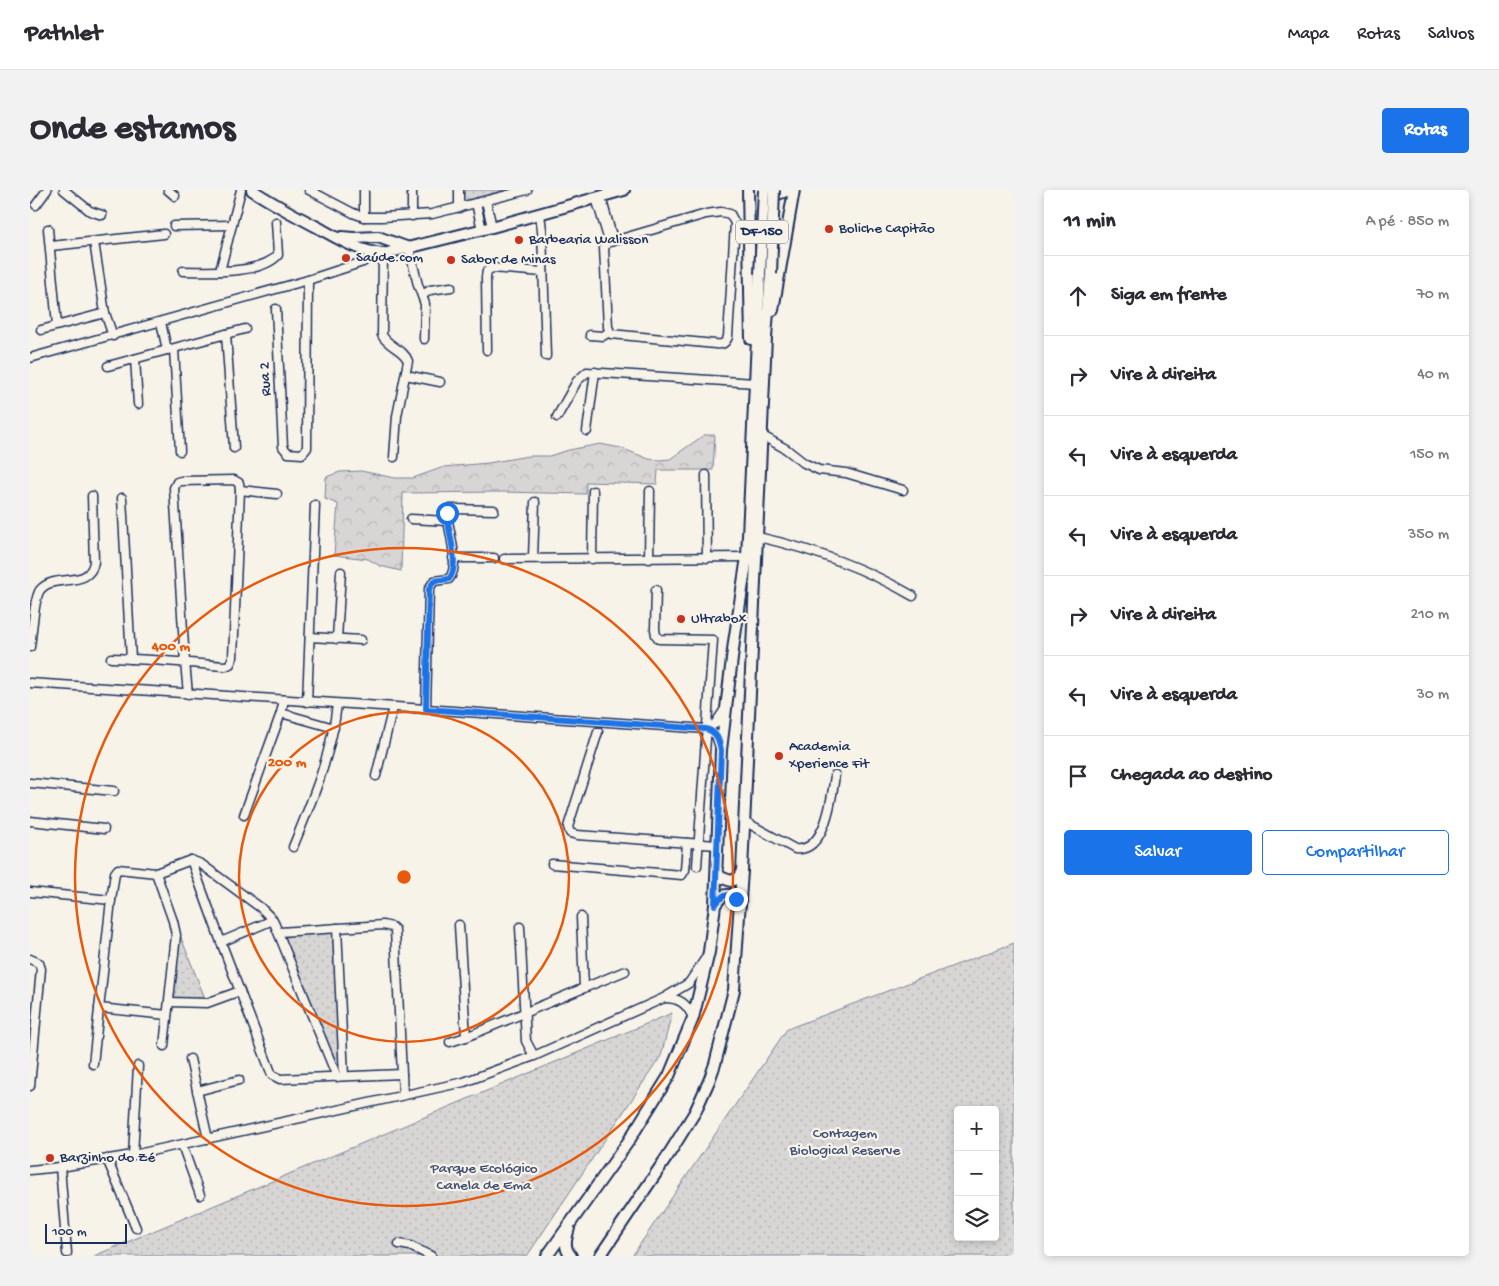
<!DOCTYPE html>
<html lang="pt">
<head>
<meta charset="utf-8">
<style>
	:root { --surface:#fff; --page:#f2f2f3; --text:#2b2b33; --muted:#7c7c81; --line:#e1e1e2; --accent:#1a73e8 }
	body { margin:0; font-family:"Gochi Hand",sans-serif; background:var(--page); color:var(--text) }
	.controls { position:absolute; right:15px; bottom:15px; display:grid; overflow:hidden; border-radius:5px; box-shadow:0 2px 8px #0003 }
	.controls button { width:45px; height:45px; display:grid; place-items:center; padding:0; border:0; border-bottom:1px solid var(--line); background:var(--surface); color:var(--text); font:25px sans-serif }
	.scale { position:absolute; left:15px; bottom:12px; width:82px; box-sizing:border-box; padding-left:5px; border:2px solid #1b2f5e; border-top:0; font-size:14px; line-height:18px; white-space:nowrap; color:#1b2f5e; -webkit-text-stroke:4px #f7f3e8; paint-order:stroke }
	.stop { position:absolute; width:15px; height:15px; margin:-11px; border:4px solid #1a73e8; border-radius:50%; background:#fff }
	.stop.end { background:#1a73e8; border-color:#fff; box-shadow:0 1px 5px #0008 }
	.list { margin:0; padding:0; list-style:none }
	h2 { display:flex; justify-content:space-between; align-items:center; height:65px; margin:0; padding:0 20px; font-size:21px }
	h2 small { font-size:16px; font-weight:400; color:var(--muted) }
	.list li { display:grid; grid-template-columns:32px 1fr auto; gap:15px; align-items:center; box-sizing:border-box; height:80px; padding:0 20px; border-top:1px solid var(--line) }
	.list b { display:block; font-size:19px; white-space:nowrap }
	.list em { font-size:16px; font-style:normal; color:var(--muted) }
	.actions { display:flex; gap:10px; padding:15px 20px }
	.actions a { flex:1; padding:11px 0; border:1px solid var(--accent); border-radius:5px; text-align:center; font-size:18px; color:var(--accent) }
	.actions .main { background:var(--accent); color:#fff }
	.icon { flex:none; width:28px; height:28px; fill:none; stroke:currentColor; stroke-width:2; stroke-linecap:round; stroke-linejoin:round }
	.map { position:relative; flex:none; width:984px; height:1066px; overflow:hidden; border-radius:5px }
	header { display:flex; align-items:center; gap:30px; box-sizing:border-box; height:70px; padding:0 25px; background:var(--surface); border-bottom:1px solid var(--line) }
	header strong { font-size:24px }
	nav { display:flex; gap:28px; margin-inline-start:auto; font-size:18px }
	.intro { display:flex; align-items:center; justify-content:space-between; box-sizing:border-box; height:120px; padding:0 30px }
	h1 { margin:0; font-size:35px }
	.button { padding:12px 22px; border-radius:5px; background:var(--accent); color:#fff; font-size:18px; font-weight:700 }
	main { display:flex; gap:30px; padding:0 30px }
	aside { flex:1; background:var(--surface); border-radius:5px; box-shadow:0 2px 8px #0003 }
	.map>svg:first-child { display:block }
</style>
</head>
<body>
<header>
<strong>Pathlet</strong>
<nav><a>Mapa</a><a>Rotas</a><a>Salvos</a></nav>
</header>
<div class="intro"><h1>Onde estamos</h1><a class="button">Rotas</a></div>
<main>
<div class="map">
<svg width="984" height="1066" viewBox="0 0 984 1066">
	<defs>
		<pattern id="forest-crowns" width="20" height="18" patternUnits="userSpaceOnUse" patternTransform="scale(1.25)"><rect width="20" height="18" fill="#d7d6d4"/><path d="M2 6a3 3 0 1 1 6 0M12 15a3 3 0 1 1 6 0" fill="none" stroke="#b8b8b8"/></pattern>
		<pattern id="park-dots" width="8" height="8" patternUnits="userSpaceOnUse" patternTransform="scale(1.25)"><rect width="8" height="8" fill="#d7d6d4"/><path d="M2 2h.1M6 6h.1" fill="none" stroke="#b8b8b8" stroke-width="1.8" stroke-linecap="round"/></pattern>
	</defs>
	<rect width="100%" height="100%" fill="#f7f3e8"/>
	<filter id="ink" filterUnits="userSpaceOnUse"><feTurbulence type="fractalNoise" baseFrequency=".02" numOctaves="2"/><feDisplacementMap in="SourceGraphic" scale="10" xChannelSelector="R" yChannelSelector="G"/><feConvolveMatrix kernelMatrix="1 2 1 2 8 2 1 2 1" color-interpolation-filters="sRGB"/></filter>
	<g filter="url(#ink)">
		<!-- forest -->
		<path fill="url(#forest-crowns)" stroke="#798299" d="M674 245H685L683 280H628L627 294 556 292V304L473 302 373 303 371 381 350 376 338 369 304 365 308 314 295 309 296 287 310 282 331 281 365 288H383L414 277 458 273 498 266H519L539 260 570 254 591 258 619 269 630 270 640 269Z"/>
		<!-- park -->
		<g fill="url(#park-dots)" stroke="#798299" fill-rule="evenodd">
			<path d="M431 0H473V3L433 13Z"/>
			<path d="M303 743 311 883H308L254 745Z"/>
			<path d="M148 745H150L176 811 144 809 142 807Z"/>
			<path d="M984 753V1066H602L757 839ZM928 920H965V1047H928Z"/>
			<path d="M642 823 631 866 497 1066H64Z"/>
		</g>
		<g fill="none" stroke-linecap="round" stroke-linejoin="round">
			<!-- minor casing -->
			<g stroke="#1b2f5e" stroke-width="11">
				<g id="minor">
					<path d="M34 0 60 21 72 25"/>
					<path d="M138 0 145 6"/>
					<path d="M279 0 323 23 334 27H352L402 24 497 0"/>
					<path d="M571 7 582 46"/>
					<path d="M566 8 579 51"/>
					<path d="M456 11 462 37"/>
					<path d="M446 13 452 40"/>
					<path d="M6 15 17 0"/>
					<path d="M429 18V0"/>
					<path d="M691 22 700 24 705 33 698 147C695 154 692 155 685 154L581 144 578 137 574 58 577 53 676 24Z"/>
					<path d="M510 24 512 40 516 166"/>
					<path d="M382 26V0"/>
					<path d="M334 27V0"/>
					<path d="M144 36 202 35"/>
					<path d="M18 39 27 135"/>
					<path d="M64 52 75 123 83 146"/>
					<path d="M21 56 134 44"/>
					<path d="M379 58 388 95 395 114 394 149"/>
					<path d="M353 64 352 145C357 156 374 159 378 171L367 226 364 267"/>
					<path d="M153 81C178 81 230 85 248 65L246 32"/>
					<path d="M190 81 211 0"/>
					<path d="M393 105 400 100 421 97"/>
					<path d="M246 119 253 257 258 263 272 264 277 258 278 90"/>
					<path d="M131 132 137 160"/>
					<path d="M11 140 75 123"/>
					<path d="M196 144 215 139"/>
					<path d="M560 145 573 146 579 142"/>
					<path d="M144 159 150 261"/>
					<path d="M457 160 456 87 457 81 462 78 513 82"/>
					<path d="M0 168 278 90 333 72 344 63"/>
					<path d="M105 169 108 214"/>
					<path d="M78 176 196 144 204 258"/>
					<path d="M376 185 410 192"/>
					<path d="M527 227 547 191 557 182 725 193"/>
					<path d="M557 241 565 182"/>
					<path d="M731 245 756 259 774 273 789 280 816 283 873 300"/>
					<path d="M676 285 677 368"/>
					<path d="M210 300 247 304"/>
					<path d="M92 308 101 469"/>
					<path d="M381 329 418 331"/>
					<path d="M728 347C782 359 835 378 883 406"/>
					<path d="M423 368H464"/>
					<path d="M503 368 505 312"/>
					<path d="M474 369 717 367"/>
					<path d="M562 369 563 301"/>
					<path d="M619 369 620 301"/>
					<path d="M626 400 625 439 626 445 629 449 683 450 667 676"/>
					<path d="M280 447 331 450"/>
					<path d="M307 449 311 382"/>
					<path d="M0 457C2 445 4 408 10 400 25 382 59 400 64 372L62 306"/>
					<path d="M81 468C120 469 158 473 196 476L200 474 203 467 210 300 209 293 204 290 151 291 147 292 144 298 155 472 158 504"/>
					<path d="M0 493 396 519 676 539 686 545 690 558"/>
					<path d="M277 512 285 315"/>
					<path d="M396 519 399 399 404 391 419 389C431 375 418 340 417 323L420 319H424L464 320"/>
					<path d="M251 523 304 538"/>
					<path d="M676 539 685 534 695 519"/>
					<path d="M568 542 538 637 540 643 547 645 687 655"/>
					<path d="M346 586 363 517"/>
					<path d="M0 593 84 601"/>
					<path d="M214 625 251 523 254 510"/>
					<path d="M0 631 74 639"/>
					<path d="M714 631 765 659C796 663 802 606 805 585"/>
					<path d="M263 657C282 611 302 563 307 514"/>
					<path d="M161 670 191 752 242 885 250 889 372 884"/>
					<path d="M522 674 652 685 655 680 657 653"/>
					<path d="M126 683 161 670 171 674 231 718 243 730 307 887"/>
					<path d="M0 702 81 710"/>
					<path d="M551 727 554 798"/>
					<path d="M429 735 436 847"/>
					<path d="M490 737 496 851 504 866"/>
					<path d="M307 738 314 886"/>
					<path d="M250 742 353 735 362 737 365 740 373 905"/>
					<path d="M191 752 243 730"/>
					<path d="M0 769 9 773 11 779 0 896"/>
					<path d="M634 808C649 808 657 813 663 828"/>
					<path d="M139 812 177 813 210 801"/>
					<path d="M69 818 137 825"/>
					<path d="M420 852 436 847 595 781"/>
					<path d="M160 869 178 949"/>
					<path d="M63 874 81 710 85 683 88 679 126 683 143 731 146 745 134 856"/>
					<path d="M167 901 209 890"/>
					<path d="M152 955 170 1005"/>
					<path d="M103 965 108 876"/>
					<path d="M77 969 106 1038"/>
					<path d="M30 977 37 1063"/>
					<path d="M0 980 30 977 103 965 434 892 504 866 634 808 659 793 675 769"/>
					<path d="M369 1054 380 1056 401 1066"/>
				</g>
			</g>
			<!-- major casing -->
			<g stroke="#1b2f5e" stroke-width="14">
				<g id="major">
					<path d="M222 0C243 14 266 26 289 38 309 49 330 62 353 64L462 37 594 0"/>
					<path d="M718 0 721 149"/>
					<path d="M736 2 748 4 759 0"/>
					<path d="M312 47 323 48 348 47 379 58"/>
					<path d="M743 120 764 0"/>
					<path d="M687 680 690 687 701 691 708 688 712 681"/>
					<path d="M685 715C690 708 694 702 704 706L710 715"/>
					<path d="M539 1038C536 1048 533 1058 541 1066"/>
					<path d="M517 1066 598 952 639 886 663 828 679 762 685 715 691 560 704 452 717 367 730 84"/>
					<path d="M570 1066 637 967 665 922 679 891 685 874 704 800 712 681 736 147 741 84"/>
				</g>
			</g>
			<!-- minor -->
			<use href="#minor" stroke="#f7f3e8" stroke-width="8"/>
			<!-- major -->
			<use href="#major" stroke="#f7f3e8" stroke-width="10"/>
			<!-- major-bridge casing -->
			<g stroke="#1b2f5e" stroke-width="14" stroke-linecap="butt">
				<g id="major-bridge">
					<path d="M730 84 734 0"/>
					<path d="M741 84 744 0"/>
				</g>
			</g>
			<!-- major-bridge -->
			<use href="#major-bridge" stroke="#f7f3e8" stroke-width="10"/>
		</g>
	</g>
	<g fill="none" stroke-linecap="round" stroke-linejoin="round" filter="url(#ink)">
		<!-- route -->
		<path stroke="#1a73e8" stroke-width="6" d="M417 323C417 340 431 375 419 389L404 391 399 399 396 519 676 539C687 542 689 550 691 560L685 715 693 706 700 705 706 709"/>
	</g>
	<!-- distance rings -->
	<g fill="none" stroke="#e8590c" stroke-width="2.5">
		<circle cx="374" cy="687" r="165"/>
		<circle cx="374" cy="687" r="329"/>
	</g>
	<!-- markers -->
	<g fill="#c8321e" stroke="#f7f3e8" stroke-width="2">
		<circle cx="799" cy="39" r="5"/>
		<circle cx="489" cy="50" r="5"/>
		<circle cx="316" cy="68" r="5"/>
		<circle cx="421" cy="70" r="5"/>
		<circle cx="651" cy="429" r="5"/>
		<circle cx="749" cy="566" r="5"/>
		<circle cx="20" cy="968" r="5"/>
	</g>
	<g text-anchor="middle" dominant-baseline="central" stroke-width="4.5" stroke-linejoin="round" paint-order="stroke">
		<!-- shield labels -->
		<rect fill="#f7f3e8" stroke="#5d6a87" stroke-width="1" x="706" y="30.5" width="52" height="23" rx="4"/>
		<g font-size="14" font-weight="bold" fill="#1b2f5e">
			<text x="732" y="42">DF-150</text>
		</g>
		<!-- poi labels -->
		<g font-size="15" fill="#1b2f5e" stroke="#f7f3e8" text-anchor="start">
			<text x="809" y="39">Boliche Capitão</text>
			<text x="499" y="50">Barbearia Walisson</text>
			<text x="326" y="68">Saúde.com</text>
			<text x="431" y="70">Sabor de Minas</text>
			<text x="661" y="429">Ultrabox</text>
			<text x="759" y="557">Academia<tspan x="759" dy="17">Xperience Fit</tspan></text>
			<text x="30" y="968">Barzinho do Zé</text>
		</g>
		<!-- street labels -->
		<g font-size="15" fill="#1b2f5e" stroke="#f7f3e8">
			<text transform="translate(236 189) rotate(-93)">Rua 2</text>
		</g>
		<!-- park labels -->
		<g font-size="15" fill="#415076" stroke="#f7f3e8">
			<text x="815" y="944">Contagem<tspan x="815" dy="17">Biological Reserve</tspan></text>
			<text x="454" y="979">Parque Ecológico<tspan x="454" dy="17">Canela de Ema</tspan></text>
		</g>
	</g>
	<circle cx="374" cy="687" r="8" fill="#e8590c" stroke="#f7f3e8" stroke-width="2.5"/>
	<g font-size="15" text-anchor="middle" font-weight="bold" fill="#e8590c" stroke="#f7f3e8" stroke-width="4.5" stroke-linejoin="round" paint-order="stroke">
		<text x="141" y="460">400 m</text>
		<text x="257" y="576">200 m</text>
	</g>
</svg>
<div class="controls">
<button>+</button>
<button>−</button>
<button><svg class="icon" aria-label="layers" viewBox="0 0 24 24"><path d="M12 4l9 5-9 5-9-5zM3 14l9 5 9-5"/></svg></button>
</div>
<div class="scale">100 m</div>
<div class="stop" style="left:417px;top:323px"></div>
<div class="stop end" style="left:706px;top:709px"></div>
</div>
<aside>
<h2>11 min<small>A pé · 850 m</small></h2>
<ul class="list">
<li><svg class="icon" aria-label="ahead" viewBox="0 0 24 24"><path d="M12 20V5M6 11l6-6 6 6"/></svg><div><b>Siga em frente</b></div><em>70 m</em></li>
<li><svg class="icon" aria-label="right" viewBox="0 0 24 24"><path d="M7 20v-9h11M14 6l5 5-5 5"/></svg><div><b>Vire à direita</b></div><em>40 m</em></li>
<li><svg class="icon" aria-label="left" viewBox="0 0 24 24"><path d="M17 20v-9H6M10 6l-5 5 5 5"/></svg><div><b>Vire à esquerda</b></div><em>150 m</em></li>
<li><svg class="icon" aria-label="left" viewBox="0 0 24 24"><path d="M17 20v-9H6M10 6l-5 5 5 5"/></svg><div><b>Vire à esquerda</b></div><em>350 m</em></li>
<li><svg class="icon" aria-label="right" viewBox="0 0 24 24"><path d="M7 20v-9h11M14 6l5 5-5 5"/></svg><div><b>Vire à direita</b></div><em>210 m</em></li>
<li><svg class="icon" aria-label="left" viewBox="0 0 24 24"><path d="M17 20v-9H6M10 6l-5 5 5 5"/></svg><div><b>Vire à esquerda</b></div><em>30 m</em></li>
<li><svg class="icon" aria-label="arrive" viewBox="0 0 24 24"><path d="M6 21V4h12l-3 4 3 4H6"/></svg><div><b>Chegada ao destino</b></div></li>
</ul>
<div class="actions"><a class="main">Salvar</a><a>Compartilhar</a></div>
</aside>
</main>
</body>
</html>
